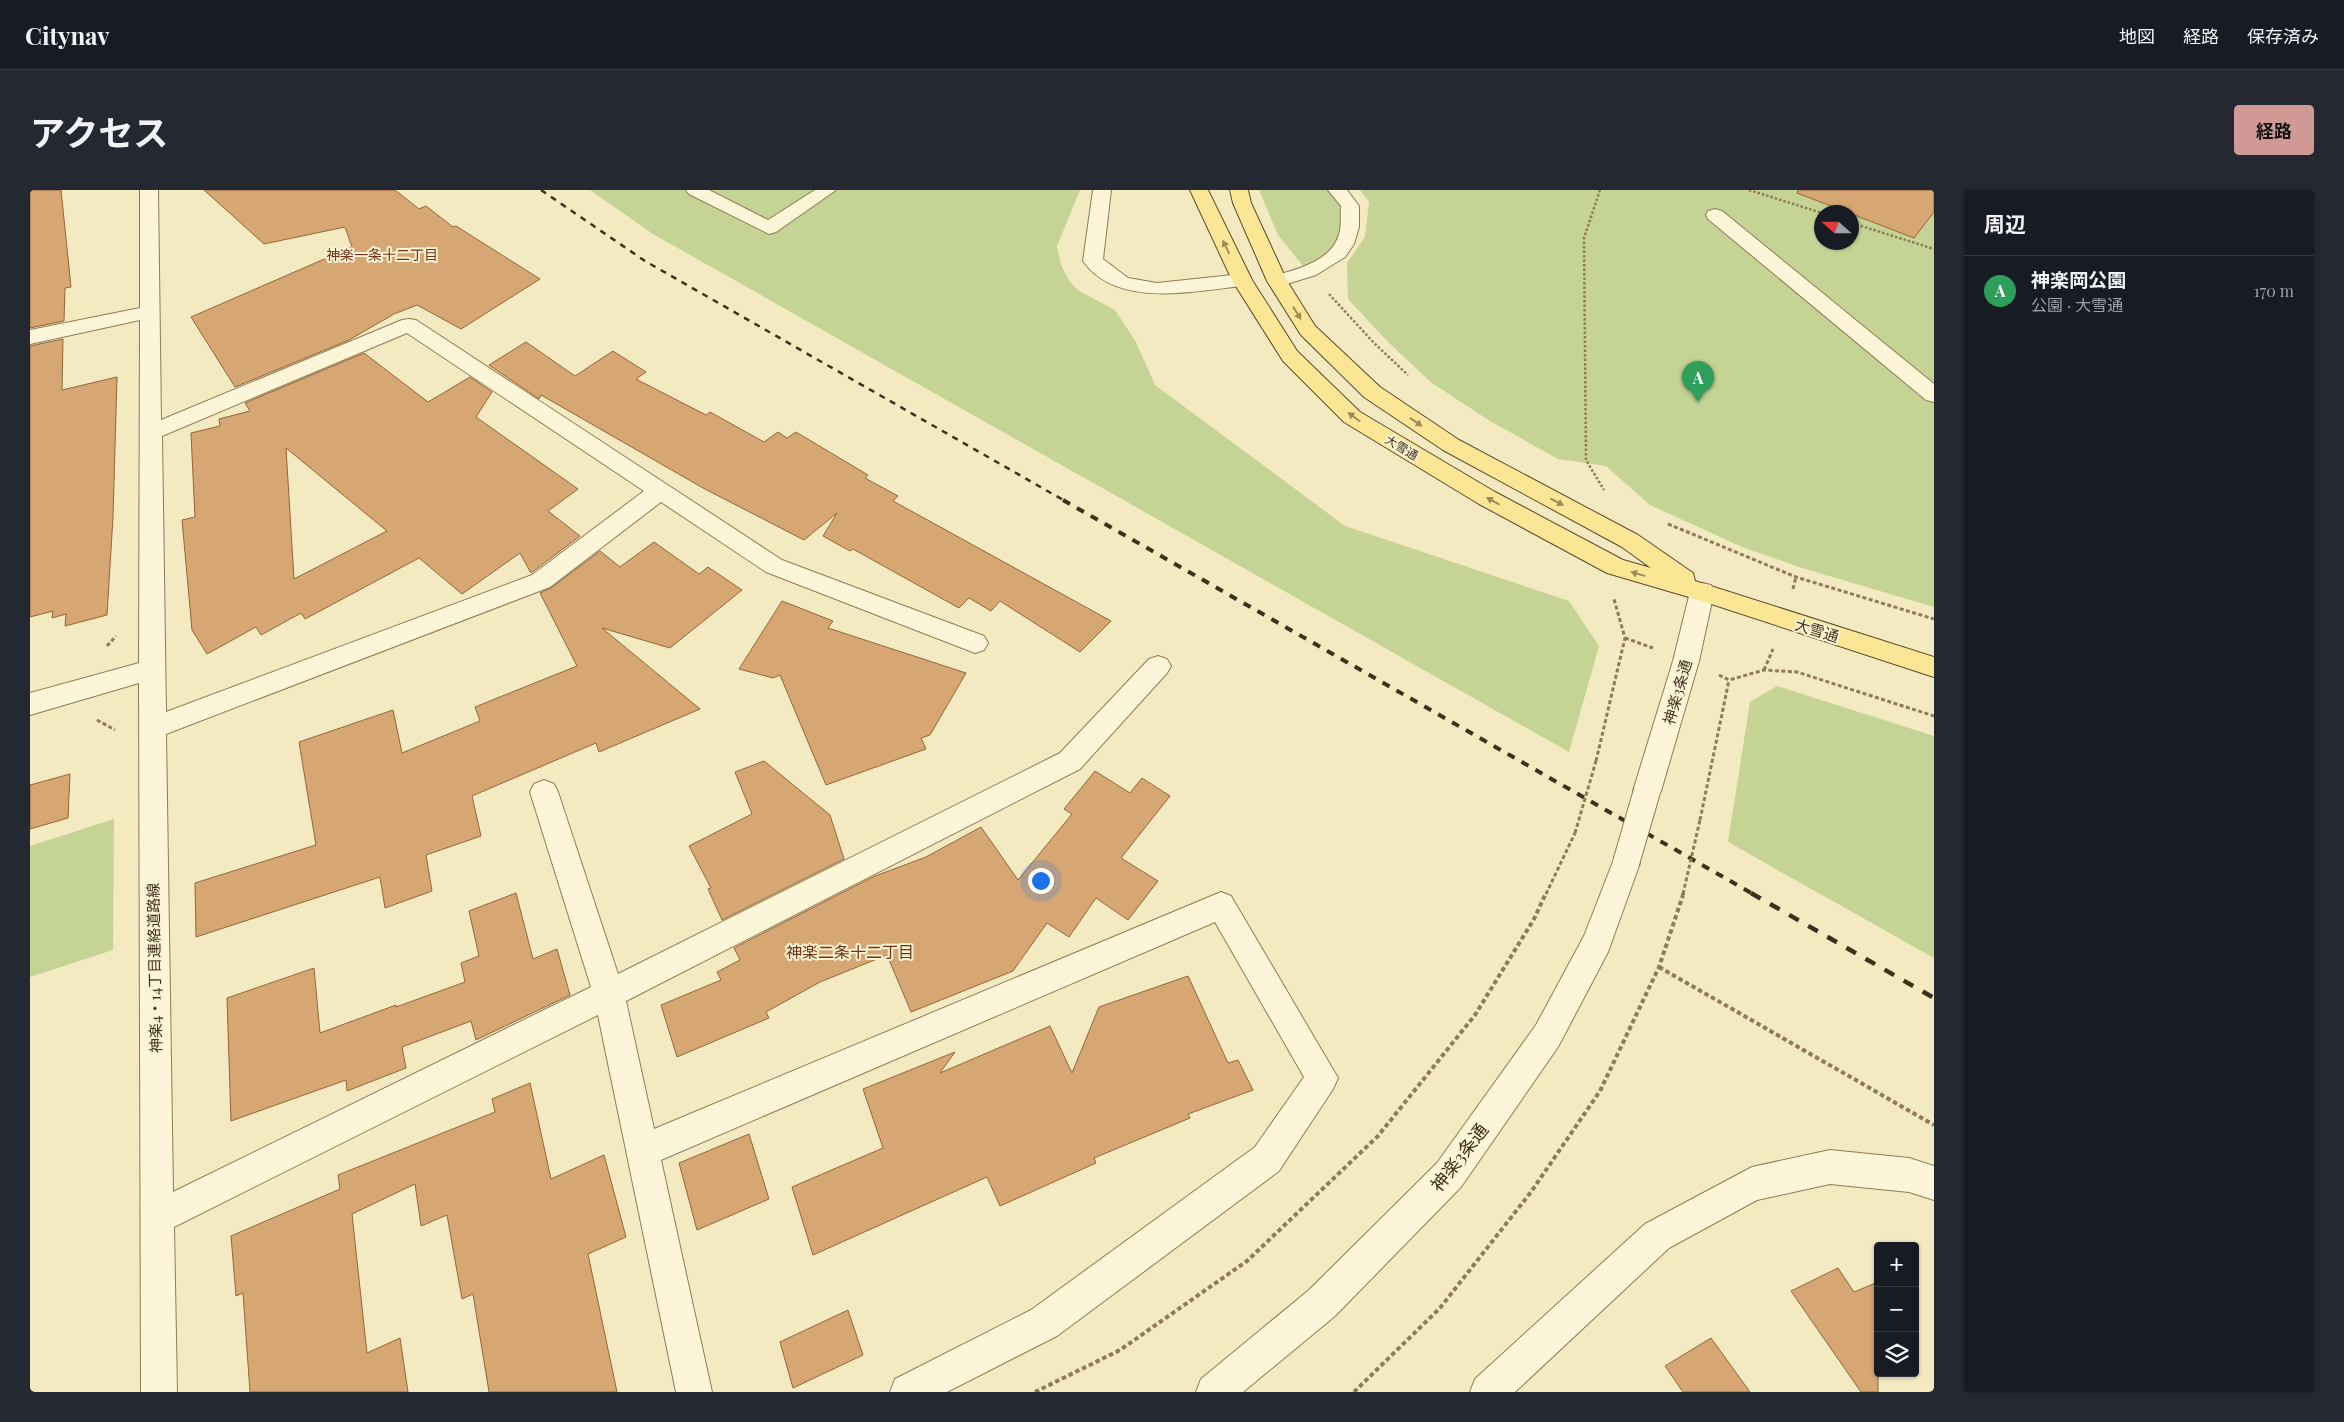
<!DOCTYPE html>
<html lang="ja">
<head>
<meta charset="utf-8">
<style>
	:root { --surface:#171b24; --page:#242831; --text:#f1f3f6; --muted:#9ea1a6; --line:#363941; --accent:#d09995 }
	body { margin:0; font-family:"Playfair Display","Noto Sans JP",serif; background:var(--page); color:var(--text) }
	.controls { position:absolute; right:15px; bottom:15px; display:grid; overflow:hidden; border-radius:5px; box-shadow:0 1px 4px #0004 }
	.controls button { width:45px; height:45px; display:grid; place-items:center; padding:0; border:0; border-bottom:1px solid var(--line); background:var(--surface); color:var(--text); font:25px sans-serif }
	.compass { position:absolute; left:1784px; top:15px; width:45px; height:45px; border-radius:50%; background:var(--surface); box-shadow:0 1px 4px #0004; rotate:291deg }
	.you { position:absolute; left:1010px; top:690px; width:18px; height:18px; margin:-12px; border:4px solid #fff; border-radius:50%; background:#1a73e8; box-shadow:0 0 0 8px #1a73e833 }
	.badge { display:grid; place-items:center; width:32px; height:32px; border-radius:50%; background:var(--accent); color:#fff; font-size:16px; font-weight:700 }
	.pin { position:absolute; translate:-50% -41px; filter:drop-shadow(0 1px 2px #0008) }
	.pin::after { content:''; position:absolute; top:26px; width:18px; height:15px; background:inherit; clip-path:polygon(0 0,100% 0,50% 100%) }
	.list { margin:0; padding:0; list-style:none }
	h2 { display:flex; justify-content:space-between; align-items:center; height:65px; margin:0; padding:0 20px; font-size:21px }
	h2 small { font-size:16px; font-weight:400; color:var(--muted) }
	.list li { display:grid; grid-template-columns:32px 1fr auto; gap:15px; align-items:center; box-sizing:border-box; height:70px; padding:0 20px; border-top:1px solid var(--line) }
	.list b { display:block; font-size:19px; white-space:nowrap }
	.list p { margin:0; font-size:16px; white-space:nowrap; color:var(--muted) }
	.list em { font-size:16px; font-style:normal; color:var(--muted) }
	.icon { flex:none; width:28px; height:28px; fill:none; stroke:currentColor; stroke-width:2; stroke-linecap:round; stroke-linejoin:round }
	.map { position:relative; flex:none; width:1904px; height:1202px; overflow:hidden; border-radius:5px }
	header { display:flex; align-items:center; gap:30px; box-sizing:border-box; height:70px; padding:0 25px; background:var(--surface); border-bottom:1px solid var(--line) }
	header strong { font-size:24px }
	nav { display:flex; gap:28px; margin-inline-start:auto; font-size:18px }
	.intro { display:flex; align-items:center; justify-content:space-between; box-sizing:border-box; height:120px; padding:0 30px }
	h1 { margin:0; font-size:35px }
	.button { padding:12px 22px; border-radius:5px; background:var(--accent); color:#111; font-size:18px; font-weight:700 }
	main { display:flex; gap:30px; padding:0 30px }
	aside { flex:1; background:var(--surface); border-radius:5px; box-shadow:0 1px 4px #0004 }
	.map>svg:first-child { display:block }
</style>
</head>
<body>
<header>
<strong>Citynav</strong>
<nav><a>地図</a><a>経路</a><a>保存済み</a></nav>
</header>
<div class="intro"><h1>アクセス</h1><a class="button">経路</a></div>
<main>
<div class="map">
<svg width="1904" height="1202" viewBox="0 0 1904 1202">
	<rect width="100%" height="100%" fill="#f3eac2"/>
	<!-- green -->
	<g fill="#c5d394" fill-rule="evenodd">
		<path d="M560 0H1050L1027 56 1031 75 1040 92 1049 101 1085 120 1106 152 1125 195 1315 336 1539 411 1569 456 1539 562 623 44Z"/>
		<path d="M1229 0H1307L1319 45 1277 81 1248 45Z"/>
		<path d="M1330 0H1904V417L1772 378 1712 357 1620 315 1576 276 1528 269 1460 231 1402 193 1357 151 1318 109 1317 73 1335 47 1339 12ZM1792 22H1822V52H1792Z"/>
		<path d="M1747 496 1904 546V768L1698 652 1720 512Z"/>
		<path d="M84 629 83 760 0 787V656Z"/>
	</g>
	<!-- building -->
	<g fill="#d6a773" stroke="#926639" fill-rule="evenodd">
		<path d="M0 0H31L41 97 35 98 34 131 0 138Z"/>
		<path d="M174 0H365L389 19 396 16 423 37 426 36 510 89 431 139 387 115 364 124 319 150 205 197 161 127 322 57 315 37 234 54Z"/>
		<path d="M1768 0H1904V22L1884 48 1767 3Z"/>
		<path d="M33 149 32 200 87 187 83 327 77 425 35 436 36 424 22 428 23 421 0 427V156Z"/>
		<path d="M496 152 545 186 583 161 616 182 606 189 676 225 680 222 734 252 748 242 757 248 766 242 838 285 835 288 868 306 863 311 1081 431 1050 462 970 411 961 421 939 408 929 418 823 359 820 361 793 346 807 323 774 350 673 298 511 205 509 209 459 175Z"/>
		<path d="M334 163 398 212 440 187 462 202 446 227 548 299 518 321 550 346 501 383 490 363 432 404 389 368 275 429 271 423 231 445 226 437 177 464 162 440 152 330 165 327 161 243 190 236 189 229 220 221 215 213ZM256 258 357 341 264 389Z"/>
		<path d="M624 352 669 384 678 377 712 400 640 458 572 438 670 519 569 562 566 553 442 606 451 646 396 665 402 701 355 718 350 687 166 747 165 693 286 655 269 552 363 520 372 563 450 531 445 517 547 476 510 403 521 398 570 361 590 377Z"/>
		<path d="M752 411 803 431 798 438 936 483 900 545 891 548 896 559 796 595 750 485 743 488 709 479Z"/>
		<path d="M734 571 800 625 814 669 692 730 678 699 681 698 659 656 722 624 705 582Z"/>
		<path d="M1065 581 1100 603 1112 588 1140 606 1091 668 1128 691 1098 730 1066 708 1039 747 1017 733 983 781 881 822 857 765 790 792 736 822 739 828 647 867 631 815 691 790 687 782 710 770 704 758 845 686 896 667 951 637 988 690 1042 624 1034 619Z"/>
		<path d="M40 584 38 628 0 639V595Z"/>
		<path d="M486 703 503 769 527 759 540 805 446 850 441 831 372 857 376 878 317 901 316 890 201 931 197 808 284 778 290 843 366 815V817L435 792 431 773 449 766 439 721Z"/>
		<path d="M1158 786 1198 873 1208 870 1223 900 1158 924 1160 928 1064 968 1066 973 970 1016 957 987 783 1065 762 997 853 958 833 899 925 862 910 883 1020 836 1042 883 1069 817Z"/>
		<path d="M500 893 521 989 574 965 596 1047 558 1064 587 1202H459L443 1104 432 1109 417 1025 391 1036 385 994 322 1024 337 1163 370 1148 378 1202H220L213 1103 206 1106 201 1046 310 999 308 985 465 922 462 909Z"/>
		<path d="M719 944 739 1009 667 1040 649 973Z"/>
		<path d="M1808 1078 1824 1102 1848 1092V1202H1831L1761 1101Z"/>
		<path d="M818 1120 833 1165 763 1198 750 1152Z"/>
		<path d="M1681 1148 1720 1202H1653L1635 1176Z"/>
	</g>
	<g fill="none" stroke-linecap="round" stroke-linejoin="round">
		<!-- minor casing -->
		<g stroke="#907b56" stroke-width="2">
			<g id="minor">
				<path d="M110 0H128L131 230 372 130 379 129 386 130 752 370 954 446 958 453 954 460 945 463 736 382 631 312 520 397 136 544 143 1002 561 797 500 602 504 594 514 590 524 594 528 602 588 784 1030 563 1119 469 1128 466 1137 469 1141 476 1137 483 1050 579 596 811 624 939 1191 702 1201 706 1308 888 1303 899 1249 981 1027 1146 917 1202H860L865 1189 1001 1120 1225 957 1274 887 1185 732 631 970 682 1202H646L568 825 144 1037 147 1202H111L109 493 0 525V503L109 473 110 130 0 154V140L110 118ZM377 143 614 301 502 385 136 522 132 246Z"/>
				<path d="M656 0H679L738 30 785 0H806L746 42 739 44 659 4Z"/>
				<path d="M1063 0H1081L1073 69 1098 88 1127 93 1212 84 1219 86 1222 90 1219 94 1212 96C1163 101 1087 119 1053 71Z"/>
				<path d="M1298 0H1317L1329 16V37L1324 54 1315 67 1286 85 1247 97 1240 95 1237 91 1240 87C1264 80 1302 72 1309 44 1312 35 1310 25 1311 16Z"/>
				<path d="M1685 19 1692 21 1904 194V212L1896 210 1678 29 1676 25 1678 21Z"/>
				<path d="M1672 393 1681 395 1684 402 1669 471 1631 601 1627 609 1617 613 1607 609 1603 601 1643 471 1660 402 1663 395Z"/>
				<path d="M1596 660 1606 664 1610 673 1578 762 1528 857 1431 997 1305 1126 1213 1202H1166L1171 1189 1279 1100 1407 973 1506 835 1554 746 1586 664Z"/>
				<path d="M1800 960 1879 968 1904 976V1010L1879 1002 1800 994 1727 1010 1639 1058 1485 1202H1440L1445 1189 1615 1034 1722 977Z"/>
			</g>
		</g>
		<!-- major casing -->
		<g stroke="#5d482b" stroke-width="2">
			<path id="major" d="M1160 0H1178L1222 90 1267 161 1330 222 1465 302 1593 370 1621 378 1592 357 1413 260 1334 207 1271 145 1237 91 1203 13 1200 0H1218L1221 13 1257 91 1285 136 1350 197 1429 250 1608 345 1663 383 1665 391 1904 467V487L1669 410 1577 383 1449 314 1314 232 1253 171 1202 90Z"/>
		</g>
		<!-- path-far2 -->
		<g stroke="#907b56" stroke-width="2.5" stroke-dasharray="2.5 2" stroke-linecap="butt">
			<path d="M1570 0 1554 48 1556 270 1574 300"/>
			<path d="M1719 0 1792 23"/>
			<path d="M1822 33 1904 59"/>
			<path d="M1299 104 1344 153 1378 185"/>
		</g>
		<!-- path-far1 -->
		<g stroke="#907b56" stroke-width="3" stroke-dasharray="4 2.5" stroke-linecap="butt">
			<path d="M1638 334 1766 387 1904 429"/>
			<path d="M1763 399 1766 387"/>
			<path d="M1595 448 1623 458"/>
			<path d="M77 456 86 446"/>
			<path d="M1734 480 1743 459"/>
			<path d="M1689 485 1699 490 1734 480 1767 482 1904 526"/>
			<path d="M67 530 85 540"/>
			<path d="M1566 571 1595 448 1584 409"/>
			<path d="M1670 630 1699 490"/>
			<path d="M1516 704 1545 643"/>
		</g>
		<!-- path -->
		<g stroke="#907b56" stroke-width="4" stroke-dasharray="4.5 3" stroke-linecap="butt">
			<path d="M1629 777 1904 935"/>
			<path d="M1005 1202 1090 1160 1217 1071 1348 946 1445 825 1504 729 1516 703"/>
			<path d="M1324 1202 1410 1118 1501 1002 1570 901 1629 777 1653 705"/>
		</g>
		<!-- minor -->
		<use href="#minor" fill="#fdf5d7" fill-rule="evenodd"/>
		<!-- major -->
		<use href="#major" fill="#fbe696" fill-rule="evenodd"/>
		<!-- rail-far2 -->
		<path stroke="#3e301d" stroke-width="2.5" stroke-dasharray="6 6" stroke-linecap="butt" d="M511 0 615 71 1035 311"/>
		<!-- rail-far1 -->
		<path stroke="#3e301d" stroke-width="4" stroke-dasharray="8 8" stroke-linecap="butt" d="M1033 310 1723 704"/>
		<!-- rail -->
		<path stroke="#3e301d" stroke-width="4.5" stroke-dasharray="11 11" stroke-linecap="butt" d="M1721 703 1904 808"/>
		<!-- minor-bridge casing -->
		<g stroke="#907b56" stroke-width="28" stroke-linecap="butt">
			<path id="minor-bridge" d="M1596 673 1617 601"/>
		</g>
		<!-- path-bridge-far1 -->
		<g stroke="#907b56" stroke-width="3" stroke-dasharray="4 2.5" stroke-linecap="butt">
			<path d="M1545 643 1566 571"/>
			<path d="M1653 704 1670 630"/>
		</g>
		<!-- path-bridge -->
		<path stroke="#907b56" stroke-width="4" stroke-dasharray="4.5 3" stroke-linecap="butt" d="M1653 705V703"/>
		<!-- minor-bridge -->
		<use href="#minor-bridge" stroke="#fdf5d7" stroke-width="26"/>
	</g>
	<!-- one-way arrows -->
	<defs><path id="oneway-solid" d="M-6-.8H1V-3.2L6.5 0L1 3.2V.8H-6Z" transform="scale(1.25)"/></defs>
	<g fill="#9c8b5a">
		<use href="#oneway-solid" transform="translate(1196 57) rotate(-116)"/>
		<use href="#oneway-solid" transform="translate(1267 123) rotate(58)"/>
		<use href="#oneway-solid" transform="translate(1324 227) rotate(-143)"/>
		<use href="#oneway-solid" transform="translate(1386 232) rotate(34)"/>
		<use href="#oneway-solid" transform="translate(1463 311) rotate(-151)"/>
		<use href="#oneway-solid" transform="translate(1527 312) rotate(28)"/>
		<use href="#oneway-solid" transform="translate(1608 384) rotate(-164)"/>
	</g>
	<g text-anchor="middle" dominant-baseline="central" stroke-width="4" stroke-linejoin="round" paint-order="stroke">
		<!-- far-street labels -->
		<g font-size="12" fill="#3e301d" stroke="#faf3d3">
			<text transform="translate(1372 257) rotate(31)">大雪通</text>
		</g>
		<!-- far-neighbourhood labels -->
		<g font-size="14" fill="#703316" stroke="#faf3d3">
			<text x="352" y="64">神楽一条十二丁目</text>
		</g>
		<!-- street labels -->
		<g font-size="15" fill="#3e301d" stroke="#faf3d3">
			<text transform="translate(1787 440) rotate(17)">大雪通</text>
			<text transform="translate(1647 502) rotate(-74)">神楽3条通</text>
			<text transform="translate(124 778) rotate(-91)">神楽4・14丁目連絡道路線</text>
		</g>
		<!-- neighbourhood labels -->
		<g font-size="16" fill="#703316" stroke="#faf3d3">
			<text x="820" y="761">神楽二条十二丁目</text>
		</g>
		<!-- near-street labels -->
		<g font-size="18" fill="#3e301d" stroke="#faf3d3">
			<text transform="translate(1429 967) rotate(-52)">神楽3条通</text>
		</g>
	</g>
</svg>
<div class="controls">
<button>+</button>
<button>−</button>
<button><svg class="icon" aria-label="layers" viewBox="0 0 24 24"><path d="M12 4l9 5-9 5-9-5zM3 14l9 5 9-5"/></svg></button>
</div>
<svg class="compass" viewBox="-18 -18 36 36"><path d="M0-13l5 13h-10z" fill="#e53935"/><path d="M0 13l5-13h-10z" fill="#9ea1a6"/></svg>
<div class="you"></div>
<div class="pin badge" style="left:1668px;top:212px;background:#2e9e5b">A</div>
</div>
<aside>
<h2>周辺<small></small></h2>
<ul class="list">
<li><span class="badge" style="background:#2e9e5b">A</span><div><b>神楽岡公園</b><p>公園 · 大雪通</p></div><em>170 m</em></li>
</ul>
</aside>
</main>
</body>
</html>
